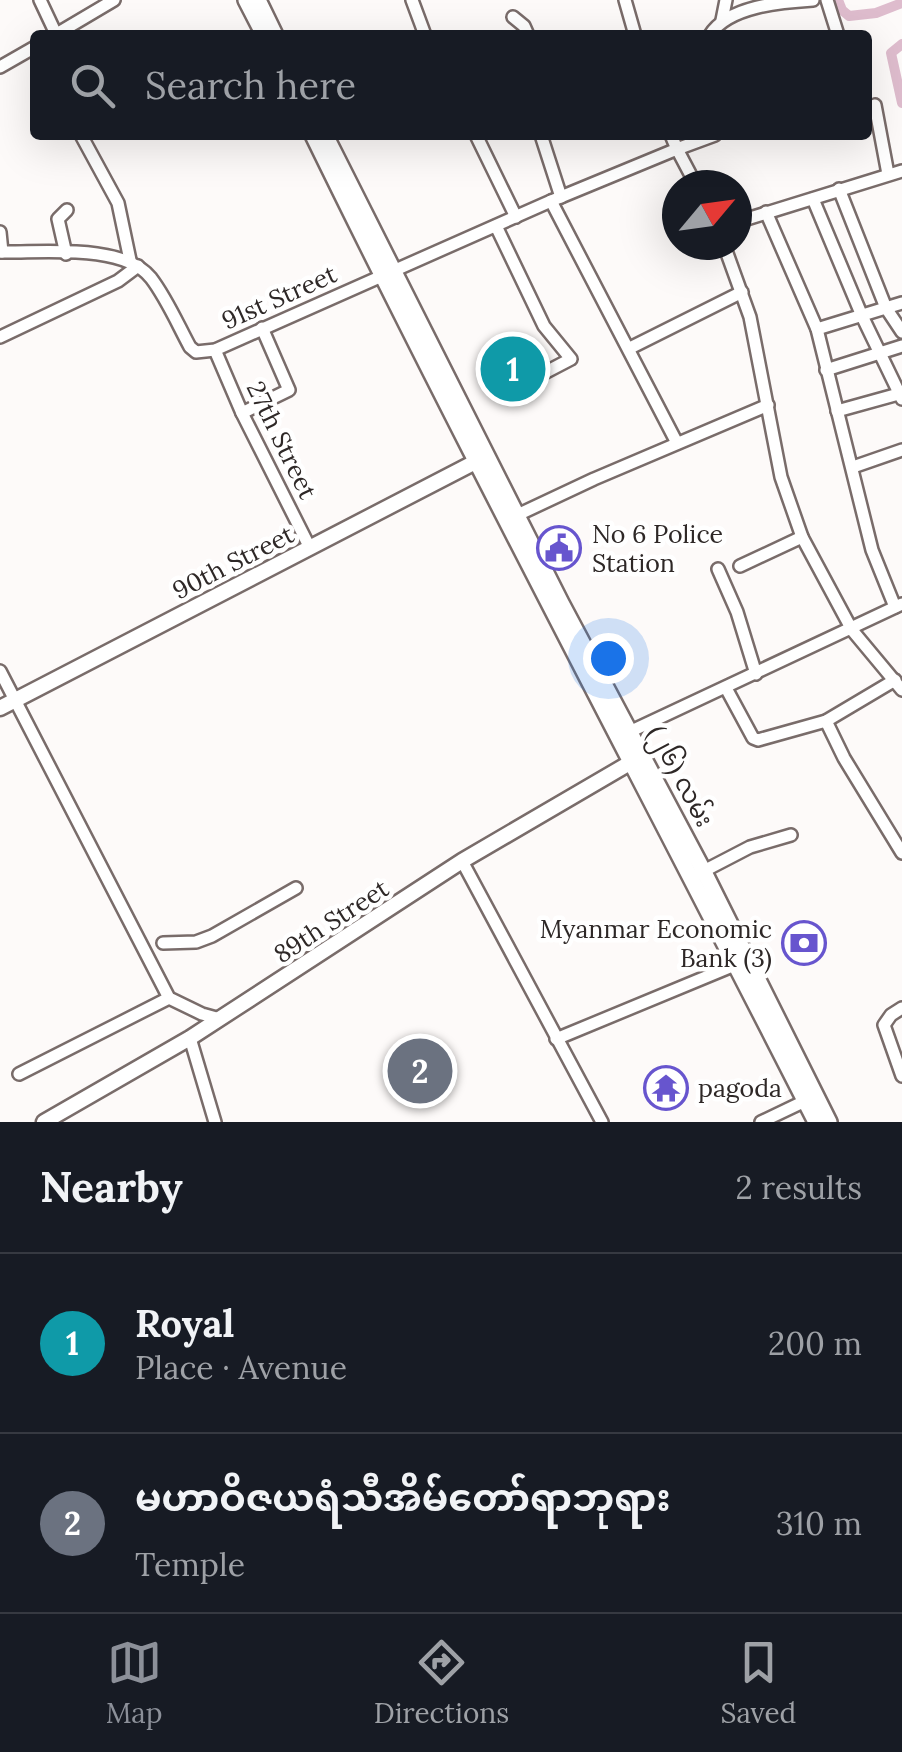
<!DOCTYPE html>
<html lang="en">
<head>
<meta charset="utf-8">
<style>
	:root { --surface:#171b24; --page:#20242c; --text:#f1f3f6; --muted:#9ea1a6; --line:#363941; --accent:#8c9099 }
	body { margin:0; font-family:Lora,"Noto Sans Myanmar",serif; background:var(--page); color:var(--text) }
	.compass { position:absolute; left:662px; top:170px; width:90px; height:90px; border-radius:50%; background:var(--surface); box-shadow:0 10px 40px #0002; rotate:61deg }
	.you { position:absolute; left:608px; top:658px; width:35px; height:35px; margin:-25px; border:8px solid #fff; border-radius:50%; background:#1a73e8; box-shadow:0 0 0 15px #1a73e833 }
	.badge { display:grid; place-items:center; width:65px; height:65px; border-radius:50%; background:var(--accent); color:#fff; font-size:32px; font-weight:700 }
	.pin { position:absolute; translate:-50% -50%; border:5px solid #fff; box-shadow:0 2px 10px #0006 }
	.list { margin:0; padding:0; list-style:none }
	h2 { display:flex; justify-content:space-between; align-items:center; height:130px; margin:0; padding:0 40px; font-size:42px }
	h2 small { font-size:32px; font-weight:400; color:var(--muted) }
	.list li { display:grid; grid-template-columns:65px 1fr auto; gap:30px; align-items:center; box-sizing:border-box; height:180px; padding:0 40px; border-top:2px solid var(--line) }
	.list b { display:block; font-size:38px; white-space:nowrap }
	.list p { margin:0; font-size:32px; white-space:nowrap; color:var(--muted) }
	.list em { font-size:32px; font-style:normal; color:var(--muted) }
	.icon { flex:none; width:55px; height:55px; fill:none; stroke:currentColor; stroke-width:2; stroke-linecap:round; stroke-linejoin:round }
	.map { position:relative; flex:none; width:902px; height:1122px; overflow:hidden }
	.search { position:absolute; background:var(--surface); box-shadow:0 10px 40px #0002; left:30px; right:30px; top:30px; height:110px; display:flex; align-items:center; gap:25px; box-sizing:border-box; padding:0 35px; border-radius:10px; color:var(--muted); font-size:38px }
	.sheet { height:490px; background:var(--surface) }
	nav { display:flex; justify-content:space-around; align-items:center; box-sizing:border-box; height:140px; border-top:2px solid var(--line); background:var(--surface); font-size:28px; color:var(--muted) }
	nav a { display:grid; justify-items:center; gap:5px }
	nav .on { color:var(--accent) }
	.map>svg:first-child { display:block }
</style>
</head>
<body>
<div class="map">
<svg width="902" height="1122" viewBox="0 0 902 1122">
	<rect width="100%" height="100%" fill="#fdfaf9"/>
	<g fill="none" stroke-linecap="round" stroke-linejoin="round">
		<!-- canal -->
		<g stroke="#debccd" stroke-width="10">
			<path d="M838 0 842 10 849 16 876 13 902 3"/>
			<path d="M902 44 891 53 902 103"/>
		</g>
		<!-- minor casing -->
		<g stroke="#796c6a" stroke-width="16">
			<g id="minor">
				<path d="M40 0 56 34"/>
				<path d="M412 0 425 35"/>
				<path d="M625 0 635 35"/>
				<path d="M827 0 838 35"/>
				<path d="M513 17 524 26 528 35"/>
				<path d="M722 20 726 0"/>
				<path d="M55 35 114 0"/>
				<path d="M710 35C728 6 781 2 813 0"/>
				<path d="M0 67 35 47"/>
				<path d="M875 105 888 174"/>
				<path d="M81 135 118 203 130 260"/>
				<path d="M476 135 516 217"/>
				<path d="M541 135 561 197"/>
				<path d="M671 135 677 149 715 135"/>
				<path d="M839 189 886 308 902 332"/>
				<path d="M813 199 862 316 902 399"/>
				<path d="M551 201 677 443"/>
				<path d="M766 212 817 329 872 550 895 607"/>
				<path d="M737 222 902 171"/>
				<path d="M496 226 544 326 571 359 502 395"/>
				<path d="M0 232 2 252"/>
				<path d="M724 245 750 317 781 477 802 537 852 630 902 690"/>
				<path d="M0 252C42 253 123 243 151 278 167 299 178 325 190 347L196 352 215 350 551 201 677 149 696 185"/>
				<path d="M66 254 58 219 67 210"/>
				<path d="M817 329 902 303"/>
				<path d="M0 337 118 281 138 266"/>
				<path d="M630 348 742 292"/>
				<path d="M215 350 242 413 310 548"/>
				<path d="M826 370 902 346"/>
				<path d="M837 411 902 393"/>
				<path d="M242 413 289 390 262 328"/>
				<path d="M853 467 902 450"/>
				<path d="M511 518 594 479 768 405"/>
				<path d="M740 566 802 537"/>
				<path d="M718 569 737 612 756 674"/>
				<path d="M0 671 169 998 202 1014 220 1019"/>
				<path d="M726 688 753 738 758 740 826 721 895 680"/>
				<path d="M826 721 844 758 902 853"/>
				<path d="M625 734 902 604"/>
				<path d="M462 861 602 1122"/>
				<path d="M698 874 750 847 791 835"/>
				<path d="M163 943 196 942 212 936 296 888"/>
				<path d="M902 1008 891 1015 884 1025 902 1076"/>
				<path d="M190 1038 215 1122"/>
				<path d="M556 1039 742 962"/>
				<path d="M19 1074 169 998"/>
				<path d="M761 1122 805 1101"/>
			</g>
		</g>
		<!-- tertiary casing -->
		<g stroke="#796c6a" stroke-width="19">
			<g id="tertiary">
				<path d="M0 708 483 458"/>
				<path d="M44 1122 190 1038 462 861 640 757"/>
			</g>
		</g>
		<!-- secondary casing -->
		<g stroke="#796c6a" stroke-width="20">
			<g id="secondary">
				<path d="M246 0 264 35"/>
				<path d="M258 0 275 35"/>
				<path d="M313 135C475 467 649 793 816 1122"/>
				<path d="M325 135 561 603 704 872 829 1122"/>
			</g>
		</g>
		<!-- minor -->
		<use href="#minor" stroke="#fff" stroke-width="11"/>
		<!-- tertiary -->
		<use href="#tertiary" stroke="#fff" stroke-width="14"/>
		<!-- secondary -->
		<use href="#secondary" stroke="#fff" stroke-width="15"/>
	</g>
	<!-- icons -->
	<defs>
		<g id="civic-ring" transform="scale(2.25)"><circle r="9.5" fill="#fff" stroke="#6755ce" stroke-width="1.5"/><path d="M-.6-6.5H3V-4.5H.6V-3L4-1V1h2V6H-6V1h2V-1L-.6-3ZM-1.2 2.5V6h2.4V2.5Z" fill="#6755ce"/></g>
		<g id="bank-ring" transform="scale(2.25)"><circle r="9.5" fill="#fff" stroke="#6755ce" stroke-width="1.5"/><path d="M-6-4H6V4H-6ZM0-2.3a2.3 2.3 0 1 0 0 4.6a2.3 2.3 0 1 0 0-4.6Z" fill="#6755ce"/></g>
		<g id="temple-ring" transform="scale(2.25)"><circle r="9.5" fill="#fff" stroke="#6755ce" stroke-width="1.5"/><path d="M0-6L5-2H3V0L6.5 2.5H4V6H1.5V3h-3V6H-4V2.5H-6.5L-3 0V-2H-5Z" fill="#6755ce"/></g>
	</defs>
	<g fill-rule="evenodd">
		<use href="#civic-ring" x="559" y="548"/>
		<use href="#bank-ring" x="804" y="943"/>
		<use href="#temple-ring" x="666" y="1088"/>
	</g>
	<g text-anchor="middle" dominant-baseline="central" stroke-width="9" stroke-linejoin="round" paint-order="stroke">
		<!-- street labels -->
		<g font-size="25" fill="#2e2827" stroke="#fff">
			<text transform="translate(279 297) rotate(-24)">91st Street</text>
			<text transform="translate(282 440) rotate(64)">27th Street</text>
			<text transform="translate(233 562) rotate(-27)">90th Street</text>
			<text transform="translate(681 776) rotate(62)">(၂၆) လမ်း</text>
			<text transform="translate(331 921) rotate(-33)">89th Street</text>
		</g>
		<!-- poi labels -->
		<g font-size="25" fill="#2e2827" stroke="#fff" text-anchor="start">
			<text x="592" y="534">No 6 Police<tspan x="592" dy="29">Station</tspan></text>
			<text x="772" y="929" text-anchor="end">Myanmar Economic<tspan x="772" dy="29">Bank (3)</tspan></text>
			<text x="698" y="1088">pagoda</text>
		</g>
	</g>
</svg>
<svg class="compass" viewBox="-18 -18 36 36"><path d="M0-13l5 13h-10z" fill="#e53935"/><path d="M0 13l5-13h-10z" fill="#9ea1a6"/></svg>
<div class="you"></div>
<div class="pin badge" style="left:513px;top:369px;background:#0f9aa8">1</div>
<div class="pin badge" style="left:420px;top:1071px;background:#6b7280">2</div>
<div class="search"><svg class="icon" aria-label="search" viewBox="0 0 24 24"><circle cx="10" cy="10" r="6"/><path d="M15 15l6 6"/></svg>Search here</div>
</div>
<section class="sheet">
<h2>Nearby<small>2 results</small></h2>
<ul class="list">
<li><span class="badge" style="background:#0f9aa8">1</span><div><b>Royal</b><p>Place · Avenue</p></div><em>200 m</em></li>
<li><span class="badge" style="background:#6b7280">2</span><div><b>မဟာဝိဇယရံသီအိမ်တော်ရာဘုရား</b><p>Temple</p></div><em>310 m</em></li>
</ul>
</section>
<nav>
<a class="on"><svg class="icon" aria-label="map" viewBox="0 0 24 24"><path d="M3 6l6-2 6 2 6-2v14l-6 2-6-2-6 2zM9 4v14M15 6v14"/></svg>Map</a>
<a><svg class="icon" aria-label="directions" viewBox="0 0 24 24"><path d="M12 3l9 9-9 9-9-9zM9 14v-3h6M13 9l2 2-2 2"/></svg>Directions</a>
<a><svg class="icon" aria-label="saved" viewBox="0 0 24 24"><path d="M7 4h10v16l-5-4-5 4z"/></svg>Saved</a>
</nav>
</body>
</html>
